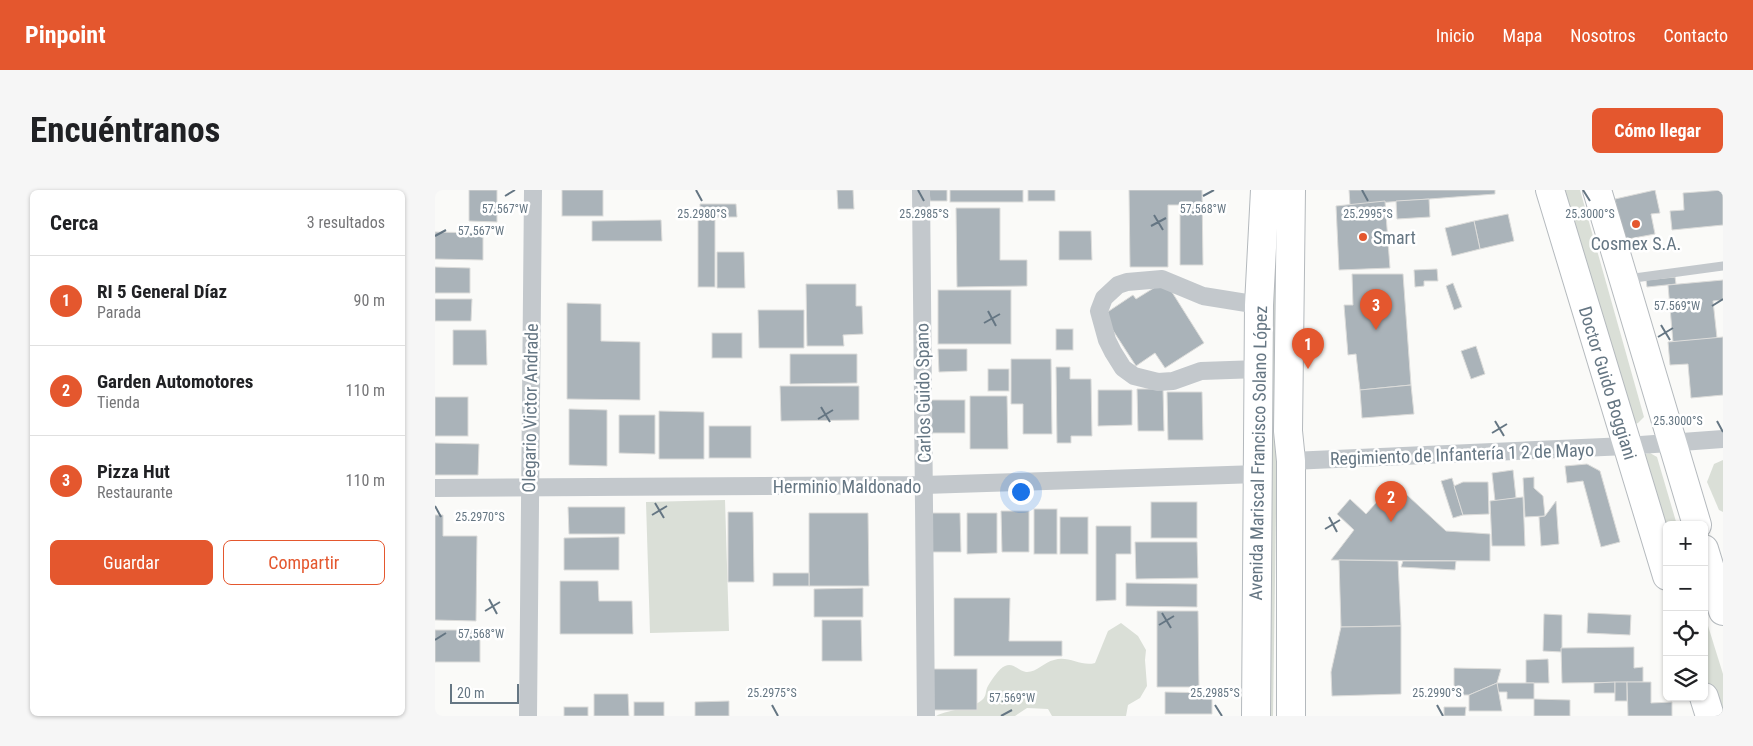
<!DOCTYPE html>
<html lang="es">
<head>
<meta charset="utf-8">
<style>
	:root { --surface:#fff; --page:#f6f6f6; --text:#202124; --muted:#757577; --line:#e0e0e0; --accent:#e4572e }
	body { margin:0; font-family:"Roboto Condensed",sans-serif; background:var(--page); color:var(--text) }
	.controls { position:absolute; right:15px; bottom:15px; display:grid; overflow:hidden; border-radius:8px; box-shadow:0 1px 4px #0004 }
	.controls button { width:45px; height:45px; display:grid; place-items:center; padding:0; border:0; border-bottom:1px solid var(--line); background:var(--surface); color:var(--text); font:25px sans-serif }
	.scale { position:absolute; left:15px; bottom:12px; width:69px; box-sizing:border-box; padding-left:5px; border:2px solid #657683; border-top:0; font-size:14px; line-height:18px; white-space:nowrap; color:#657683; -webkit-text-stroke:4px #fff; paint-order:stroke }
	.you { position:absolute; left:585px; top:301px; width:18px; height:18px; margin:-12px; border:4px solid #fff; border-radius:50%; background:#1a73e8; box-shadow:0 0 0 8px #1a73e833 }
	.badge { display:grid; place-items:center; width:32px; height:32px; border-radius:50%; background:var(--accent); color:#fff; font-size:16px; font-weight:700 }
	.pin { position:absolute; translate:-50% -41px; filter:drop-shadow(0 1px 2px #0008) }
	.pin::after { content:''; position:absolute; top:26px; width:18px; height:15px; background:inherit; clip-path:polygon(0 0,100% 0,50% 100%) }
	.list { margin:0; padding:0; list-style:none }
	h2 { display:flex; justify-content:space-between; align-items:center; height:65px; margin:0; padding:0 20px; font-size:21px }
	h2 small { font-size:16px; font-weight:400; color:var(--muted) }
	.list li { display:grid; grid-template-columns:32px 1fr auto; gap:15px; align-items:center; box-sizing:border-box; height:90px; padding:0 20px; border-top:1px solid var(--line) }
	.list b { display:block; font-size:19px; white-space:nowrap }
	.list p { margin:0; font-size:16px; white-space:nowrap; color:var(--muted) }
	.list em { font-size:16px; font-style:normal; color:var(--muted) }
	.actions { display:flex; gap:10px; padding:15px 20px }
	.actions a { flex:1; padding:11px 0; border:1px solid var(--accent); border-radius:8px; text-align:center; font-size:18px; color:var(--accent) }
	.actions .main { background:var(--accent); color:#fff }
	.icon { flex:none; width:28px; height:28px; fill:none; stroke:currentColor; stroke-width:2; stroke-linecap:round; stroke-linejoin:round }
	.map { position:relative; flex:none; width:1288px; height:526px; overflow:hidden; border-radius:8px }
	header { display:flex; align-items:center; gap:30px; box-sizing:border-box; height:70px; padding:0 25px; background:var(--accent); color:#fff }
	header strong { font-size:24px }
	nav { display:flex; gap:28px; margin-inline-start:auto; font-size:18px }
	.intro { display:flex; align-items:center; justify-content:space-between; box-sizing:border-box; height:120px; padding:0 30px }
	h1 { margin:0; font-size:35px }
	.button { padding:12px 22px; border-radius:8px; background:var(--accent); color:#fff; font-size:18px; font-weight:700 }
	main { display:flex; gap:30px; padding:0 30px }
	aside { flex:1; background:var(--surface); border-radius:8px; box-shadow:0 1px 4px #0004 }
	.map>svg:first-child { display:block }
</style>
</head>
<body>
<header>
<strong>Pinpoint</strong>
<nav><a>Inicio</a><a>Mapa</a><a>Nosotros</a><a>Contacto</a></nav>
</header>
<div class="intro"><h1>Encuéntranos</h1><a class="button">Cómo llegar</a></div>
<main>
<aside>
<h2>Cerca<small>3 resultados</small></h2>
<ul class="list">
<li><span class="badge">1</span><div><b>RI 5 General Díaz</b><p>Parada</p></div><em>90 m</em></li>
<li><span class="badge">2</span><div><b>Garden Automotores</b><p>Tienda</p></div><em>110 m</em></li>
<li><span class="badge">3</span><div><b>Pizza Hut</b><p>Restaurante</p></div><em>110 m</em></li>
</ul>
<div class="actions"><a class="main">Guardar</a><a>Compartir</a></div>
</aside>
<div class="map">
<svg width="1288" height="526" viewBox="0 0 1288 526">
	<rect width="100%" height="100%" fill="#fafaf8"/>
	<!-- green -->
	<g fill="#dadfd7">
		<path d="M1124 0H1145L1209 227 1203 233 1197 235Z"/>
		<path d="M837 32H841L845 50 838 526H830Z"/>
		<path d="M1215 263 1222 267 1242 335H1232V370L1207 265Z"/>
		<path d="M1288 270V322L1284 320 1272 292 1279 274Z"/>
		<path d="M290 310 294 441 215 443 211 312Z"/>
		<path d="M1269 423 1288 484V526L1269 494Z"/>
		<path d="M686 433 703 446 711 460 710 470 712 496 705 508 693 515 691 526H617L613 519 592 518 580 526H501C517 518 533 521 547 510 552 506 550 501 553 496 556 491 564 478 570 476 578 472 584 481 591 482 601 483 609 472 619 470 633 465 646 477 660 473L673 441Z"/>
	</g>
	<!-- building -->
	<g fill="#aab3b9" stroke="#dcdcda">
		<path d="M34 0H62V32L34 31Z"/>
		<rect x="127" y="0" width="41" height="26"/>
		<path d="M402 0H418L419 19H403Z"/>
		<path d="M494 0H512V11H495Z"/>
		<rect x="515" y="0" width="73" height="12"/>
		<rect x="593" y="0" width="27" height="11"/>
		<path d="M694 0H767L768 75H745V15H733V77H695Z"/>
		<path d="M914 0H1060V4L915 15Z"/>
		<path d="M1220 0 1225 23 1216 24 1220 44 1188 50 1180 9Z"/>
		<path d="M1288 0V35L1237 40 1235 21 1249 20 1248 3Z"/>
		<path d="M994 9 995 27 962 29 961 11Z"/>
		<path d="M950 11 955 78 904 80 901 16Z"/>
		<path d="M265 14H301L302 27H265Z"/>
		<path d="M521 18H565V70H592V96L522 97Z"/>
		<path d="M1073 24 1079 51 1045 59 1039 31Z"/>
		<path d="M226 30 227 51H157V31Z"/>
		<rect x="263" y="30" width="17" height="67"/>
		<path d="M1039 31 1045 59 1017 66 1010 38Z"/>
		<path d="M624 41H656L657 70H624Z"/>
		<path d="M0 42 48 43V70L0 69Z"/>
		<path d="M282 62H309L310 98H282Z"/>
		<path d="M0 77 35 78V103H0Z"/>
		<path d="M1002 79 1003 91H989V96L980 97 979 80Z"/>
		<path d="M917 84H968L976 195 925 200 921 164 913 165 909 115H918Z"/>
		<path d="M1240 87 1241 94 1212 97 1211 90Z"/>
		<path d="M1288 90V110L1278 111 1282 148 1238 152 1233 95Z"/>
		<path d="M730 91 769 153 730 178 720 163 701 176 668 125 698 105 701 109Z"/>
		<path d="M1018 93 1027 117 1019 120 1011 96Z"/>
		<path d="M371 94H421V116H427L428 144 408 145 409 156H372Z"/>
		<rect x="503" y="100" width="73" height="54"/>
		<path d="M0 109H37L36 131H0Z"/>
		<path d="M132 113 166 114V151L205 152V210L132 209Z"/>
		<path d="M323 120H369V158H324Z"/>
		<rect x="621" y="139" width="17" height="21"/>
		<path d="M18 140H51L52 175H18Z"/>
		<rect x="277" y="143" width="30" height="25"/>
		<path d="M1288 147V205L1256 208 1253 174 1235 175 1233 152Z"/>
		<path d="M1041 156 1050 184 1036 189 1026 161Z"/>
		<path d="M503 159H532V181L504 182Z"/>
		<path d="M355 164H422V193L355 194Z"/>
		<path d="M576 169H616L617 244H588V214H576Z"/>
		<path d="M621 177H635V189H656L657 246H636V253H622Z"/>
		<rect x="553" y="179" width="21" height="22"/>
		<path d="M976 195 979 224 927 228 925 200Z"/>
		<path d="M345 196H424V230L346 231Z"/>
		<path d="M702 199H728L729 241H703Z"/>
		<path d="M663 200H697V235L663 236Z"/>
		<path d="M732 202H767L768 250H733Z"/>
		<path d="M535 206H572L573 259H535Z"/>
		<rect x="0" y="207" width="33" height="39"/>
		<rect x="489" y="210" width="41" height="33"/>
		<path d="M134 219 172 220V276L134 275Z"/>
		<path d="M224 221 269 222V269H224Z"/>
		<path d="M184 225H220V264L184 263Z"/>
		<rect x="274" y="236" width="42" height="32"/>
		<path d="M0 253 44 254 43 285H0Z"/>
		<path d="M1152 274 1165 281 1185 352 1166 357 1148 291 1132 293 1130 276Z"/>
		<path d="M1078 280 1081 308 1060 311 1057 283Z"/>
		<path d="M1099 287V298L1108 306 1110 326 1090 327 1088 288Z"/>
		<path d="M1017 288 1028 325 1018 328 1006 291Z"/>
		<path d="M1028 292H1053L1054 324 1028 325 1019 296Z"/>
		<path d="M959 293 1011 341 1055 344V371L896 370 919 340 902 324 915 309 931 324Z"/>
		<path d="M1088 307 1090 356H1057L1055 311Z"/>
		<path d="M1121 311 1124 354 1106 356 1104 327 1110 326Z"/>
		<rect x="716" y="312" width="46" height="36"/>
		<path d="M133 317H190V344H134Z"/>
		<rect x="599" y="319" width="23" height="45"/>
		<path d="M566 321H594V362H567Z"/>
		<path d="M293 322H318L319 392H293Z"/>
		<path d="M374 323H433L434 396H374Z"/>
		<path d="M492 323H525L526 362H492Z"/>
		<path d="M532 323H562V363L532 364Z"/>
		<path d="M0 325H8V346H42L41 431 0 430Z"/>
		<rect x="625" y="327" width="28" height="37"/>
		<path d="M661 336H696V364H681V410L661 411Z"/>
		<path d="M184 347V380H129V348Z"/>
		<path d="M700 352H762L763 388 701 389Z"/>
		<path d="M904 370 963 371 966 436 906 437Z"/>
		<path d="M968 371H1021L1020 380 966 377Z"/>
		<rect x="338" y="383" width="36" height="13"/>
		<path d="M125 391H163L164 411H197L198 444H125Z"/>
		<path d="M691 393 762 394V417L691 416Z"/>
		<path d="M428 398V427H379V399Z"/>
		<path d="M519 408H575L574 451H627V466H519Z"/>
		<path d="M722 421H763L764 497H722Z"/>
		<path d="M1153 423 1196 425 1195 445 1152 443Z"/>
		<path d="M1109 424 1127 425V462L1108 461Z"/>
		<path d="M387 430H426L427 471H387Z"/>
		<path d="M966 436V504L897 506 896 482 906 437Z"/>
		<rect x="0" y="440" width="45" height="32"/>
		<path d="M1199 457V478L1208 477V492L1127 493 1126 458Z"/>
		<path d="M1113 469 1114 493H1091V470Z"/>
		<path d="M1019 478 1066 479 1062 493 1034 505H1019Z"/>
		<rect x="494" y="479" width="48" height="41"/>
		<path d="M1180 492V503H1159V493Z"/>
		<rect x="1180" y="492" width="12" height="19"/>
		<path d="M1192 492H1216V513L1237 512V526H1193Z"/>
		<path d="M1062 493H1099V509H1072V502H1062Z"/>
		<path d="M1062 493 1067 521H1034V505Z"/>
		<path d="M730 502 777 503V524H730Z"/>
		<path d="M159 504H193L194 526H159Z"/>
		<path d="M1099 509 1135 510V526H1099Z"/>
		<path d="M294 511V526H260V512Z"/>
		<rect x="199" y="512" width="30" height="14"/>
		<rect x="129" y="517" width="24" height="9"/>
		<path d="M1009 517H1031L1030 526H1009Z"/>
	</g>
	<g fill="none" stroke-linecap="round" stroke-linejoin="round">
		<!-- primary casing -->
		<g stroke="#b5babe" stroke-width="30">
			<g id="primary">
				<path d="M1115 0 1232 386"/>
				<path d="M1162 0 1262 335"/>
				<path d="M1269 359 1288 421"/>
				<path d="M1269 507 1275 526"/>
			</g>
		</g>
		<!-- trunk casing -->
		<g stroke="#b4b9bd" stroke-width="30">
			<g id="trunk">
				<path d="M821 526 824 115 830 0"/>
				<path d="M856 526V271L853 241 856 0"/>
			</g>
		</g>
		<!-- service -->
		<path stroke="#c3c8cc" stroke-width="9" d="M1192 89 1288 76"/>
		<!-- minor -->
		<g stroke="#c3c8cc" stroke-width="18">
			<path d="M486 0 491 526"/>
			<path d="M824 179 766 181 738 191 723 192 699 186 688 178 678 162 672 150 664 121 669 108 683 95 692 92 727 89 768 106 824 115"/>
			<path d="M856 271 1192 256 1288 249"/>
			<path d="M0 298 489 295 823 284"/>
			<path d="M93 526 98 0"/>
		</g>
		<!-- primary -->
		<use href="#primary" stroke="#fff" stroke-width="28"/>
		<!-- trunk -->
		<use href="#trunk" stroke="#fff" stroke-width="28"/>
	</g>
	<!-- ticks -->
	<path fill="none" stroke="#657683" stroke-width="2" d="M261 0 267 11M483 0 489 11M927 0 933 11M1148 0 1155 11M70 6 80 0M768 6 779 0M719 25 728 40M716 36 731 28M0 46 11 40M1277 116 1288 109M553 121 561 136M549 133 565 124M1226 135 1235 150M1223 147 1238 138M386 217 395 232M383 229 398 220M1060 231 1069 246M1282 231 1288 242M1057 243 1072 234M220 313 229 328M0 316 6 327M217 325 232 316M894 327 902 342M890 339 905 330M54 409 62 424M50 421 65 412M727 423 736 438M724 435 739 426M0 450 11 443M337 515 343 526M780 515 787 526M1002 515 1008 526M566 526 577 520"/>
	<!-- markers -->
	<g fill="#e4572e" stroke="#fff" stroke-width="2">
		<circle cx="1201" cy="34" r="5"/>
		<circle cx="928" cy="47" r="5"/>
	</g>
	<g text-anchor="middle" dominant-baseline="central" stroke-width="5" stroke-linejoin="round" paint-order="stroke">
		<!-- poi labels -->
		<g font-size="18" fill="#657683" stroke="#fff" text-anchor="start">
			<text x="938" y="47">Smart</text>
			<text x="1201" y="53" text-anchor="middle">Cosmex S.A.</text>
		</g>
		<!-- street labels -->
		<g font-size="18" fill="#657683" stroke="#fff">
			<text transform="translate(1173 193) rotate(73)">Doctor Guido Boggiani</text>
			<text transform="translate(488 203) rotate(-91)">Carlos Guido Spano</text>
			<text transform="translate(95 218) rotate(-89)">Olegario Victor Andrade</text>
			<text transform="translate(823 263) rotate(-89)">Avenida Mariscal Francisco Solano López</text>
			<text transform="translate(1027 264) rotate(-2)">Regimiento de Infantería 1 2 de Mayo</text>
			<text x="412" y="296">Herminio Maldonado</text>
		</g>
	</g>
	<g font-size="12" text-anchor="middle" fill="#657683" stroke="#fff" stroke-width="5" stroke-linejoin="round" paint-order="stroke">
		<text x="70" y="23">57.567°W</text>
		<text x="768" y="23">57.568°W</text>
		<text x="267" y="28">25.2980°S</text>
		<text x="489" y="28">25.2985°S</text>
		<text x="933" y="28">25.2995°S</text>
		<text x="1155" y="28">25.3000°S</text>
		<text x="46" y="45">57.567°W</text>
		<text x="1242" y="120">57.569°W</text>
		<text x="1243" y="235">25.3000°S</text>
		<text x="45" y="331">25.2970°S</text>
		<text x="46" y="448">57.568°W</text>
		<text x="337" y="507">25.2975°S</text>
		<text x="780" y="507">25.2985°S</text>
		<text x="1002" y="507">25.2990°S</text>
		<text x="577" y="512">57.569°W</text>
	</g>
</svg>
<div class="controls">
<button>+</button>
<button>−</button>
<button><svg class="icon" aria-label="locate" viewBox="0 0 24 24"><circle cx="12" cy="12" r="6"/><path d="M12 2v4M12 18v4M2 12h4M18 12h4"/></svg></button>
<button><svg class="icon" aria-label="layers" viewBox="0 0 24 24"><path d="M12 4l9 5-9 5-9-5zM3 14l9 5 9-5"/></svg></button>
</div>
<div class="scale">20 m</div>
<div class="you"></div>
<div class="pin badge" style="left:873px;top:179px">1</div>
<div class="pin badge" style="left:956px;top:332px">2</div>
<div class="pin badge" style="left:941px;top:140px">3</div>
</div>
</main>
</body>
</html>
